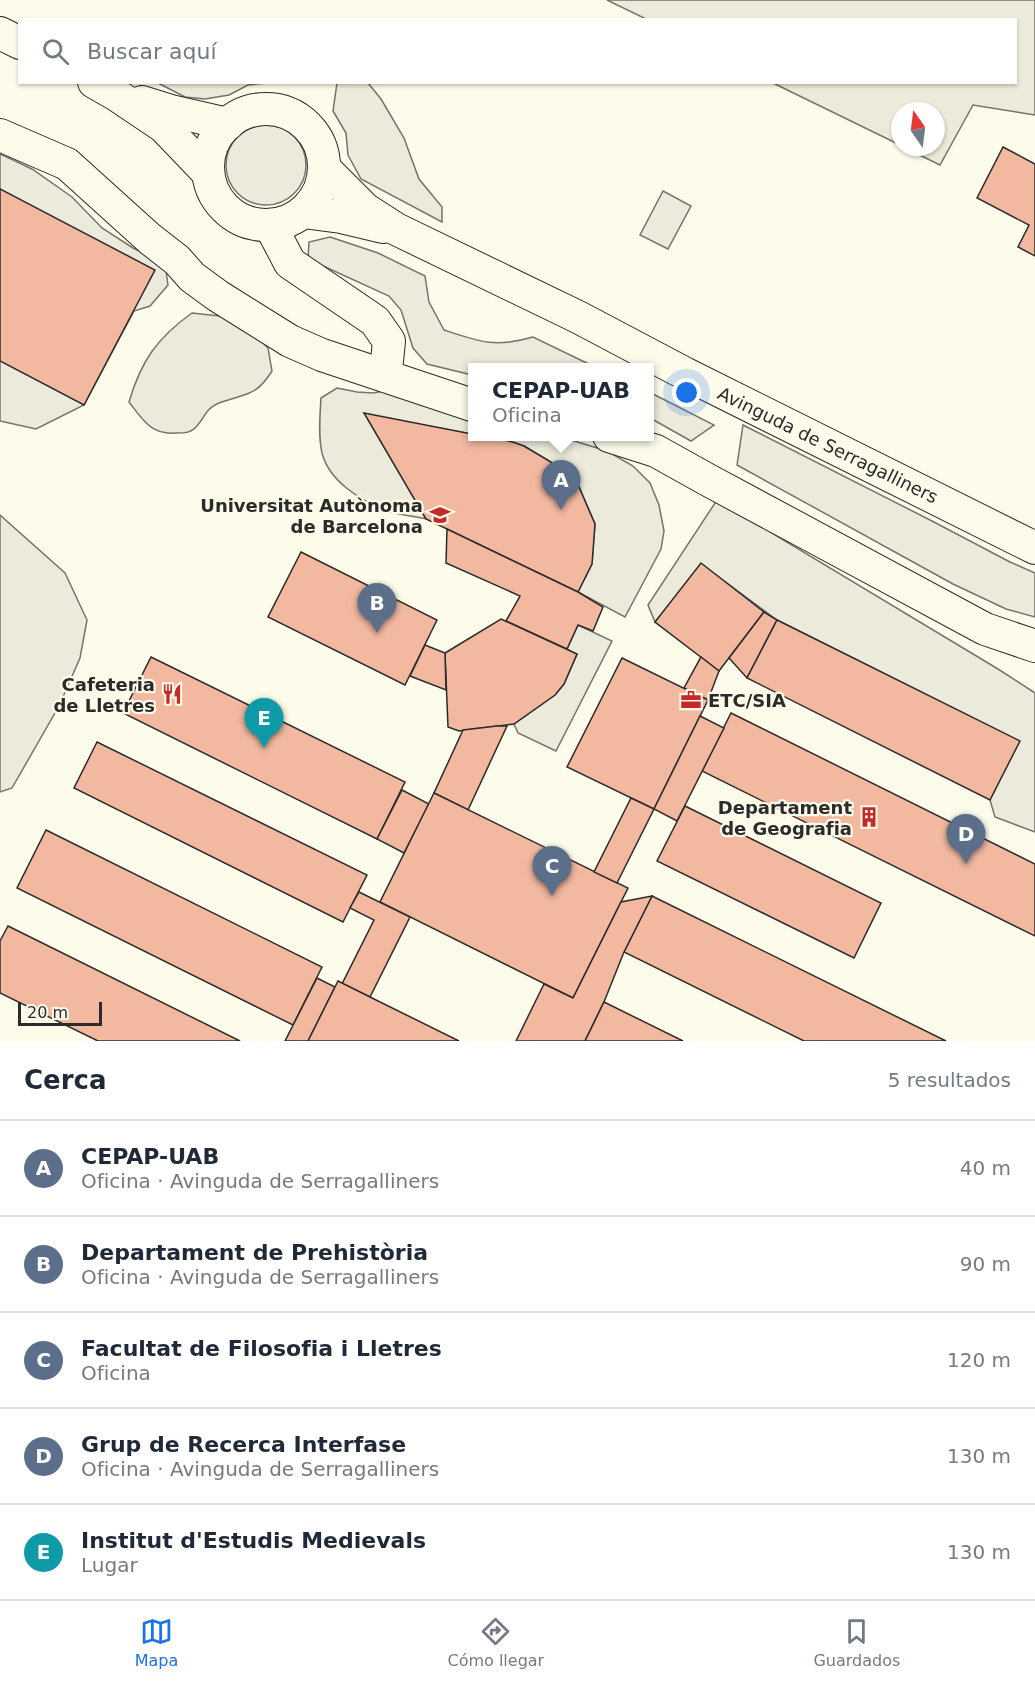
<!DOCTYPE html>
<html lang="es">
<head>
<meta charset="utf-8">
<style>
	:root { --surface:#fff; --page:#f2f2f3; --text:#1f2937; --muted:#747a83; --line:#e0e1e3; --accent:#1a73e8 }
	body { margin:0; font-family:"DejaVu Sans",sans-serif; background:var(--page); color:var(--text) }
	.compass { position:absolute; left:891px; top:102px; width:54px; height:54px; border-radius:50%; background:var(--surface); box-shadow:0 2px 4px #0004; rotate:346deg }
	.scale { position:absolute; left:18px; bottom:15px; width:84px; box-sizing:border-box; padding-left:6px; border:3px solid #2b2b2b; border-top:0; font-size:16px; line-height:21px; white-space:nowrap; color:#2b2b2b; -webkit-text-stroke:4px #fdfbea; paint-order:stroke }
	.you { position:absolute; left:687px; top:393px; width:21px; height:21px; margin:-15px; border:4px solid #fff; border-radius:50%; background:#1a73e8; box-shadow:0 0 0 9px #1a73e833 }
	.badge { display:grid; place-items:center; width:39px; height:39px; border-radius:50%; background:var(--accent); color:#fff; font-size:20px; font-weight:700 }
	.pin { position:absolute; translate:-50% -50px; filter:drop-shadow(0 2px 3px #0008) }
	.pin::after { content:''; position:absolute; top:32px; width:21px; height:18px; background:inherit; clip-path:polygon(0 0,100% 0,50% 100%) }
	.popup { position:absolute; left:468px; top:363px; width:186px; height:78px; box-sizing:border-box; display:grid; place-content:center; border-radius:0px; background:var(--surface); filter:drop-shadow(0 2px 4px #0005); font-size:20px; white-space:nowrap; color:var(--muted) }
	.popup b { font-size:22px; color:var(--text) }
	.popup::after { content:''; position:absolute; left:50%; top:100%; margin-left:-12px; border:12px solid transparent; border-top-color:var(--surface) }
	.list { margin:0; padding:0; list-style:none }
	h2 { display:flex; justify-content:space-between; align-items:center; height:78px; margin:0; padding:0 24px; font-size:26px }
	h2 small { font-size:20px; font-weight:400; color:var(--muted) }
	.list li { display:grid; grid-template-columns:39px 1fr auto; gap:18px; align-items:center; box-sizing:border-box; height:96px; padding:0 24px; border-top:2px solid var(--line) }
	.list b { display:block; font-size:22px; white-space:nowrap }
	.list p { margin:0; font-size:20px; white-space:nowrap; color:var(--muted) }
	.list em { font-size:20px; font-style:normal; color:var(--muted) }
	.icon { flex:none; width:33px; height:33px; fill:none; stroke:currentColor; stroke-width:2; stroke-linecap:round; stroke-linejoin:round }
	.map { position:relative; flex:none; width:1035px; height:1041px; overflow:hidden }
	.search { position:absolute; background:var(--surface); box-shadow:0 2px 4px #0004; left:18px; right:18px; top:18px; height:66px; display:flex; align-items:center; gap:15px; box-sizing:border-box; padding:0 21px; border-radius:0px; color:var(--muted); font-size:22px }
	.sheet { height:558px; background:var(--surface) }
	nav { display:flex; justify-content:space-around; align-items:center; box-sizing:border-box; height:84px; border-top:2px solid var(--line); background:var(--surface); font-size:16px; color:var(--muted) }
	nav a { display:grid; justify-items:center; gap:3px }
	nav .on { color:var(--accent) }
	.map>svg:first-child { display:block }
</style>
</head>
<body>
<div class="map">
<svg width="1035" height="1041" viewBox="0 0 1035 1041">
	<rect width="100%" height="100%" fill="#fdfbea"/>
	<!-- green -->
	<g fill="#ecebdb" stroke="#74746e" stroke-width="1.5">
		<path d="M607 0H1035V115L973 105 940 165 903 147H936V111H900V145L773 83 1016 82V20L646 19Z"/>
		<path d="M158 83H267L248 85 229 95 205 99 185 97Z"/>
		<path d="M337 83H368L381 99 404 138 419 179 442 207V222L361 179 348 155 346 133 333 111Z"/>
		<circle cx="266" cy="165" r="40"/>
		<path d="M0 154 32 169 72 197 102 228 133 248 165 264 168 285 150 306 134 311 84 405 36 429 0 421Z"/>
		<path d="M663 191 691 206 668 249 640 235Z"/>
		<path d="M330 237 378 253 425 276 429 302 444 330C480 342 495 348 533 337L595 367 472 368V375L427 364 413 348 401 310 389 296 308 259 309 242Z"/>
		<path d="M192 313 229 317 249 329 268 348 272 371C255 398 245 393 219 403 206 408 205 417 197 426 191 433 185 433 176 433 151 435 143 420 129 402 141 361 157 338 192 313Z"/>
		<path d="M337 388 357 392 373 393 389 390 472 421V434L365 414 426 519C413 516 398 515 385 510 360 500 329 481 322 453 318 435 320 415 321 398Z"/>
		<path d="M650 393 655 395 714 425 691 441 650 418Z"/>
		<path d="M743 425 932 521 1010 562 1035 573V617L1006 609 953 584 737 465Z"/>
		<path d="M558 436 607 451 633 466 650 483 659 505 664 531 661 549 625 617 578 592 592 564 595 524 576 480 566 471 524 446 485 437Z"/>
		<path d="M717 500 998 669 1035 693V832L995 817 990 800 1019 741 777 620 701 564 655 622 648 605Z"/>
		<path d="M0 515 65 573 87 620 80 658 59 706 12 788 0 792Z"/>
		<path d="M578 625 612 641 556 751 518 733 514 724 555 695 564 684 577 654 567 649Z"/>
	</g>
	<!-- building -->
	<g fill="#f2b8a0" stroke="#2b2b2b" stroke-width="1.5">
		<path d="M1003 147 1035 164V256L1018 247 1029 225 977 198Z"/>
		<path d="M0 189 155 270 84 405 0 361Z"/>
		<path d="M364 413 472 434V436H485L513 442 524 446 566 471 576 480 595 524 592 564 578 592 426 519Z"/>
		<path d="M447 529 578 592 603 607 593 631 578 625 567 649 506 621 520 596 446 563Z"/>
		<path d="M301 552 437 620 405 685 268 617Z"/>
		<path d="M701 563 764 612 719 671 655 622Z"/>
		<path d="M764 612 777 620 747 678 729 658Z"/>
		<path d="M501 619 577 654 564 684 555 695 514 724 459 731 448 727 445 653Z"/>
		<path d="M777 620 1020 741 990 800 747 678Z"/>
		<path d="M425 645 445 653 446 690 410 676Z"/>
		<path d="M151 657 405 782 377 839 123 713Z"/>
		<path d="M701 657 719 671 708 700 684 688Z"/>
		<path d="M622 658 708 700 654 809 567 767Z"/>
		<path d="M731 713 1035 864V936L702 771Z"/>
		<path d="M700 716 724 728 677 821 654 809Z"/>
		<path d="M497 726H507L468 810 434 793 463 730Z"/>
		<path d="M97 742 367 875 343 922 74 788Z"/>
		<path d="M402 790 429 804 404 853 377 839Z"/>
		<path d="M434 793 628 888 573 998 380 902Z"/>
		<path d="M631 798 654 809 617 883 594 872Z"/>
		<path d="M685 806 881 903 854 958 657 861Z"/>
		<path d="M46 830 322 967 293 1025 17 888Z"/>
		<path d="M359 892 410 917 370 997 342 984 374 920 350 908Z"/>
		<path d="M652 896 946 1041H804L624 952Z"/>
		<path d="M652 896 624 952 604 1002 585 1041H516L544 984 573 998 621 902Z"/>
		<path d="M8 926 240 1041H98L0 993V941Z"/>
		<path d="M317 978 335 987 308 1041H285Z"/>
		<path d="M338 981 370 997 459 1041H308Z"/>
		<path d="M604 1002 683 1041H585Z"/>
	</g>
	<g fill="none" stroke-linecap="round" stroke-linejoin="round">
		<!-- minor casing -->
		<g stroke="#2b2b2b" stroke-width="34">
			<g id="minor">
				<path d="M0 33 20 43"/>
				<path d="M94 82 115 94 164 127 208 173"/>
				<path d="M142 102 171 111 228 124"/>
				<circle cx="266" cy="167" r="58"/>
				<path d="M0 135 67 164 150 239 177 260 192 277 218 296 290 341 322 355 472 405"/>
				<path d="M324 168 365 209 396 229 578 317 684 373 1035 548"/>
				<path d="M303 212 341 217 383 227"/>
				<path d="M270 225 290 263 375 321 389 341 387 361 382 374"/>
				<path d="M609 436 656 451 708 480 985 629 1035 646"/>
			</g>
		</g>
		<!-- minor -->
		<use href="#minor" stroke="#fdfbea" stroke-width="32"/>
	</g>
	<!-- icons -->
	<defs>
		<g id="university-bare" transform="scale(1.62)"><path d="M0-5L7-2L0 1L-7-2ZM-4 1L0 2.5L4 1V4Q0 6-4 4Z" fill="#c62828" stroke="#fdfbea" stroke-width="2.5" paint-order="stroke"/></g>
		<g id="restaurant-bare" transform="scale(1.62)"><path d="M-5-6h1v4h1v-4h1v4h1v-4h1v5L-1.5 .5V6h-2V.5L-5-1ZM5-6V6H3V1.5H1.5Q1.5-4 5-6Z" fill="#c62828" stroke="#fdfbea" stroke-width="2.5" paint-order="stroke"/></g>
		<g id="office-bare" transform="scale(1.62)"><path d="M-6-3h4V-5.5h4V-3h4V5H-6ZM-1-4.5V-3h2v-1.5ZM-6 0V1H6V0Z" fill="#c62828" stroke="#fdfbea" stroke-width="2.5" paint-order="stroke"/></g>
		<g id="building-bare" transform="scale(1.62)"><path d="M-4-6H4V6H1V3H-1V6H-4ZM-2.5-4.3h1.7v1.8h-1.7ZM.8-4.3h1.7v1.8H.8ZM-2.5-1h1.7V.8h-1.7ZM.8-1h1.7V.8H.8Z" fill="#c62828" stroke="#fdfbea" stroke-width="2.5" paint-order="stroke"/></g>
	</defs>
	<g fill-rule="evenodd">
		<use href="#university-bare" x="440" y="515"/>
		<use href="#restaurant-bare" x="172" y="694"/>
		<use href="#office-bare" x="691" y="700"/>
		<use href="#building-bare" x="869" y="817"/>
	</g>
	<g text-anchor="middle" dominant-baseline="central" stroke-width="4.5" stroke-linejoin="round" paint-order="stroke">
		<!-- street labels -->
		<g font-size="18" fill="#2b2b2b" stroke="#fdfbea">
			<text transform="translate(828 445) rotate(26)">Avinguda de Serragalliners</text>
		</g>
		<!-- poi labels -->
		<g font-size="18" font-weight="bold" fill="#2b2b2b" stroke="#fdfbea" text-anchor="end">
			<text x="423" y="505">Universitat Autònoma<tspan x="423" dy="21">de Barcelona</tspan></text>
			<text x="155" y="684">Cafeteria<tspan x="155" dy="21">de Lletres</tspan></text>
			<text x="708" y="700" text-anchor="start">ETC/SIA</text>
			<text x="852" y="807">Departament<tspan x="852" dy="21">de Geografia</tspan></text>
		</g>
	</g>
</svg>
<svg class="compass" viewBox="-18 -18 36 36"><path d="M0-13l5 13h-10z" fill="#e53935"/><path d="M0 13l5-13h-10z" fill="#747a83"/></svg>
<div class="scale">20 m</div>
<div class="you"></div>
<div class="pin badge" style="left:561px;top:510px;background:#5c6f8a">A</div>
<div class="popup"><b>CEPAP-UAB</b>Oficina</div>
<div class="pin badge" style="left:377px;top:633px;background:#5c6f8a">B</div>
<div class="pin badge" style="left:552px;top:896px;background:#5c6f8a">C</div>
<div class="pin badge" style="left:966px;top:864px;background:#5c6f8a">D</div>
<div class="pin badge" style="left:264px;top:748px;background:#0f9aa8">E</div>
<div class="search"><svg class="icon" aria-label="search" viewBox="0 0 24 24"><circle cx="10" cy="10" r="6"/><path d="M15 15l6 6"/></svg>Buscar aquí</div>
</div>
<section class="sheet">
<h2>Cerca<small>5 resultados</small></h2>
<ul class="list">
<li><span class="badge" style="background:#5c6f8a">A</span><div><b>CEPAP-UAB</b><p>Oficina · Avinguda de Serragalliners</p></div><em>40 m</em></li>
<li><span class="badge" style="background:#5c6f8a">B</span><div><b>Departament de Prehistòria</b><p>Oficina · Avinguda de Serragalliners</p></div><em>90 m</em></li>
<li><span class="badge" style="background:#5c6f8a">C</span><div><b>Facultat de Filosofia i Lletres</b><p>Oficina</p></div><em>120 m</em></li>
<li><span class="badge" style="background:#5c6f8a">D</span><div><b>Grup de Recerca Interfase</b><p>Oficina · Avinguda de Serragalliners</p></div><em>130 m</em></li>
<li><span class="badge" style="background:#0f9aa8">E</span><div><b>Institut d'Estudis Medievals</b><p>Lugar</p></div><em>130 m</em></li>
</ul>
</section>
<nav>
<a class="on"><svg class="icon" aria-label="map" viewBox="0 0 24 24"><path d="M3 6l6-2 6 2 6-2v14l-6 2-6-2-6 2zM9 4v14M15 6v14"/></svg>Mapa</a>
<a><svg class="icon" aria-label="directions" viewBox="0 0 24 24"><path d="M12 3l9 9-9 9-9-9zM9 14v-3h6M13 9l2 2-2 2"/></svg>Cómo llegar</a>
<a><svg class="icon" aria-label="saved" viewBox="0 0 24 24"><path d="M7 4h10v16l-5-4-5 4z"/></svg>Guardados</a>
</nav>
</body>
</html>
